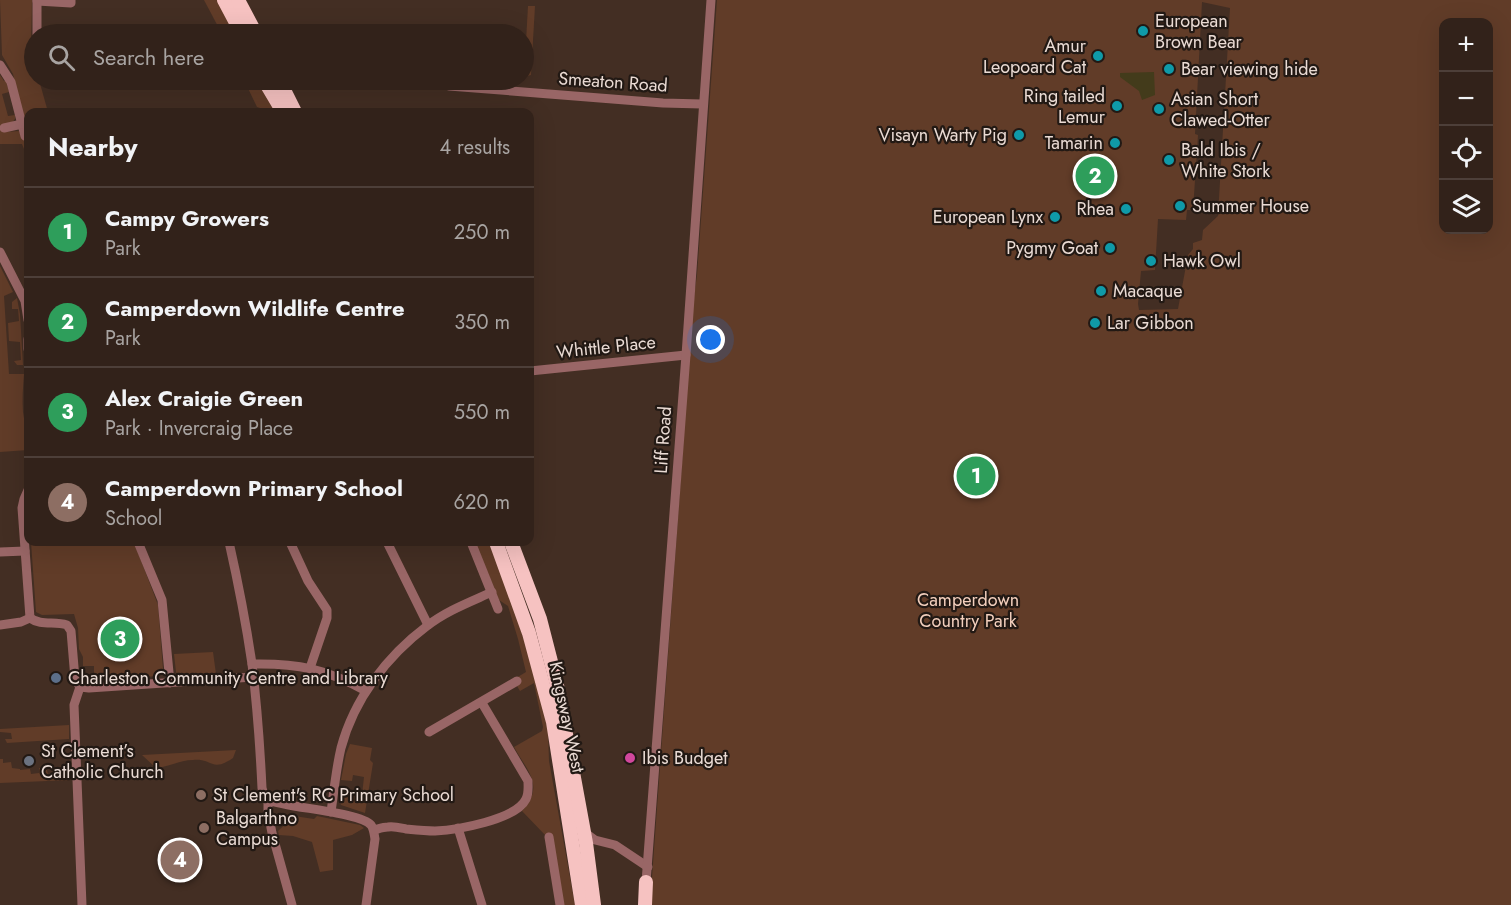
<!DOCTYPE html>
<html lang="en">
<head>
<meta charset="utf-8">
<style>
	:root { --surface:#32221a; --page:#3d2f27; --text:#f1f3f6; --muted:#a8a4a2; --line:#4d3f39; --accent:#8bbbb9 }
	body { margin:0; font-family:Jost,sans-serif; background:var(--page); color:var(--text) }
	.controls { position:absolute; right:18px; top:18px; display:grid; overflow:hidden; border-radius:12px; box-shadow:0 6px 24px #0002 }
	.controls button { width:54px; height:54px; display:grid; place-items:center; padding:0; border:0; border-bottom:2px solid var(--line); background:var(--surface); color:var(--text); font:30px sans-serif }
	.you { position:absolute; left:711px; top:340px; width:21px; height:21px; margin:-15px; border:4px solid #fff; border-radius:50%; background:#1a73e8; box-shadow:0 0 0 9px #1a73e833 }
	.badge { display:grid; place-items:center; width:39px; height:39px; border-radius:50%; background:var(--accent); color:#fff; font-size:20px; font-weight:700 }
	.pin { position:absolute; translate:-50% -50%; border:3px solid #fff; box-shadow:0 2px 6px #0006 }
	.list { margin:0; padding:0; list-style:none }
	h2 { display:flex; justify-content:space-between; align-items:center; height:78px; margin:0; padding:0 24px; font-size:26px }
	h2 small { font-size:20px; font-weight:400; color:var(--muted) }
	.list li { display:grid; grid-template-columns:39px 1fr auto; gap:18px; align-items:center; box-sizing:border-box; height:90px; padding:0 24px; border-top:2px solid var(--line) }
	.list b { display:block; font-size:22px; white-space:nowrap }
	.list p { margin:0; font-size:20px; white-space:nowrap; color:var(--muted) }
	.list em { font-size:20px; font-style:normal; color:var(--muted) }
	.icon { flex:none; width:33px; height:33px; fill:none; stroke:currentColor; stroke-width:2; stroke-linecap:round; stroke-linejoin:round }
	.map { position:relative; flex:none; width:1511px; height:905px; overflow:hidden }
	.search { position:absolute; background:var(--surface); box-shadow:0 6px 24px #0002; left:24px; top:24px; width:510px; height:66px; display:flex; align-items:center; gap:15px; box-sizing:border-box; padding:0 21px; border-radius:33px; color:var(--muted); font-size:22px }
	.panel { position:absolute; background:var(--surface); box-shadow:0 6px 24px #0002; left:24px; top:108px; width:510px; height:438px; border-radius:12px }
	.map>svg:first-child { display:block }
</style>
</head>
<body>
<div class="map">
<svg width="1511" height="905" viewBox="0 0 1511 905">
	<rect width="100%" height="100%" fill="#432e23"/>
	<!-- green -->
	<g fill="#613c28" fill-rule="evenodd">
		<path d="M0 0H32L31 47 34 61V80H39L48 112H28V136L13 74 2 55Z"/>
		<path d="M204 0H219L237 34H222Z"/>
		<path d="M717 0H1511V905H650L683 449 686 355 697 275ZM1202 2 1230 8 1218 216 1203 230 1202 240 1193 243V249L1188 255 1178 309 1139 310 1138 304 1141 271 1155 270 1158 219 1186 220 1187 210H1193L1198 135 1195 134ZM1444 22H1488V230H1444Z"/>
		<path d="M528 6H535L531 75 524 77Z"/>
		<path d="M0 75 4 81 6 80 9 92 2 94 8 116 15 115V119L5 132 19 131 22 137 28 136V159L22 144H0Z"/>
		<path d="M244 80H260L277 112H266V110L257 107Z"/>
		<path d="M0 266 13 292 4 296 9 374H24C23 387 22 399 23 412 25 427 29 434 28 450L0 452Z"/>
		<path d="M17 298 20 314 23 365H17L14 361 21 360 20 342 9 341 8 323 19 321 18 309H12V302Z"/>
		<path d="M31 542H134L158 605 163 669 159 676 94 680V666H83V657L79 649 78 628 74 614 42 615 36 612Z"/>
		<path d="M475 542H490L503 572 537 682 548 730 549 761 575 905H563L546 836 522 811C545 786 528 772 514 747L542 731 543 727 534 683 520 691 517 686 519 684 516 678 526 672 518 639 508 606 499 600Z"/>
		<path d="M213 652 216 674 207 673 193 674 183 676 178 675 176 672 174 654Z"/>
		<path d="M69 725V739L7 743 5 739H12L11 733 0 732V729Z"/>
		<path d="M350 744 372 748 370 760 373 763 365 813 341 805 339 800 341 786 348 787 347 793 362 795 364 777 353 775 352 781 341 780 346 754Z"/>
		<path d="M236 750 233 758C211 773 213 758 193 760 180 760 169 767 156 768L142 755Z"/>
		<path d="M0 759H3V763L11 762 12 768 20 769V770L30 769 31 774 39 773V768H44V770H47L48 774 53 773 52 769H55L56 771 71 770V780L0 783Z"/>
		<path d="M294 816 314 819 317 816 360 825 364 828 352 835 333 840V870L320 872 312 842 293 836 279 835 278 831Z"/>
	</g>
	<!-- sand -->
	<path fill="#433b1b" d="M1154 72 1155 95 1142 100 1139 91 1120 77V73Z"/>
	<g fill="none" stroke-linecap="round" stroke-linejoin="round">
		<!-- minor -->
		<g stroke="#966" stroke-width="9">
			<path d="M37 1 71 3V0"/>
			<path d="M37 34V0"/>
			<path d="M0 65 11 82 25 136"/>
			<path d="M449 86 663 103 702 104"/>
			<path d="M4 128 22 124"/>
			<path d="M0 252 25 301 28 320"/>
			<path d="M28 339V349"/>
			<path d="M530 371 686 355"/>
			<path d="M28 490 24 499 22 508 30 618"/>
			<path d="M138 542 162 600 170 683"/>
			<path d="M229 542C238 582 246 623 252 664 257 705 260 746 262 788L264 795 268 800"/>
			<path d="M290 542 308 581 327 610V618L310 668"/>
			<path d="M387 542 428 625"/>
			<path d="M471 542 498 609"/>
			<path d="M0 552 25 551"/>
			<path d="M30 618C41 626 54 621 67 625L71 631 75 679 80 687 74 705 82 905"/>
			<path d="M0 625 21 622 30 618"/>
			<path d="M252 664C298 663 326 669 366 691"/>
			<path d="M80 687 89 688 253 677"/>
			<path d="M429 732 517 681"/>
			<path d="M268 800C288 808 360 812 371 825 374 829 374 834 375 839L366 905"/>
			<path d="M268 800V812L272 833 292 905"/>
			<path d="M331 812C334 791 336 769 341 748 354 699 387 656 427 626 446 611 470 602 492 592"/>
			<path d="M458 828 482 905"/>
			<path d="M374 830C378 829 383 827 388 827 394 826 401 828 406 829 416 830 425 831 435 831 456 830 516 820 526 799 529 793 528 787 528 781L482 703"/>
			<path d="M583 831 595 840 615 845 648 867"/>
			<path d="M549 837 560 905"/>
			<path d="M646 882 686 355 711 0"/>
		</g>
		<!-- highway -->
		<g stroke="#f6c2c1" stroke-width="14">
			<path d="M224 0 242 34"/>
			<path d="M238 0 256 34"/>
			<path d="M264 80 283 112"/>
			<path d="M279 80 295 112"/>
			<path d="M496 542 529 633 553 722 582 905"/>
			<path d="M511 542 540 619 557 685 586 843 594 905"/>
			<path d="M645 905 646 882"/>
		</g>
	</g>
	<!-- markers -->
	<g fill="#0f9aa8" stroke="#221914" stroke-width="2">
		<circle cx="1143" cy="31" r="6"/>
		<circle cx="1098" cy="56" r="6"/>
		<circle cx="1169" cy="69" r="6"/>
		<circle cx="1117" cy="106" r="6"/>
		<circle cx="1159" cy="109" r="6"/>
		<circle cx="1019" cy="135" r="6"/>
		<circle cx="1115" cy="143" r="6"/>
		<circle cx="1169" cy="160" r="6"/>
		<circle cx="1180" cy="206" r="6"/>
		<circle cx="1126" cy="209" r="6"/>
		<circle cx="1055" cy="217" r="6"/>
		<circle cx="1110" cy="248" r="6"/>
		<circle cx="1151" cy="261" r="6"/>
		<circle cx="1101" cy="291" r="6"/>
		<circle cx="1095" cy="323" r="6"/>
	</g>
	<circle fill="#5c6f8a" stroke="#221914" stroke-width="2" cx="56" cy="678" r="6"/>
	<circle fill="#d1479c" stroke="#221914" stroke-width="2" cx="630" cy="758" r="6"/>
	<circle fill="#6b7280" stroke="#221914" stroke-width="2" cx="29" cy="761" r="6"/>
	<g fill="#8d6e63" stroke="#221914" stroke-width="2">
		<circle cx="201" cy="795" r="6"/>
		<circle cx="204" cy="828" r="6"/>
	</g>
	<g text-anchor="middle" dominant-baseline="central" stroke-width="4.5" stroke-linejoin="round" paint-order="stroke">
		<!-- poi labels -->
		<g font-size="18" fill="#eadbd4" stroke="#221914" text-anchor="start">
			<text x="1155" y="21">European<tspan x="1155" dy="21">Brown Bear</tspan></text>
			<text x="1086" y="46" text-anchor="end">Amur<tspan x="1086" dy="21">Leopoard Cat</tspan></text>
			<text x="1181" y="69">Bear viewing hide</text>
			<text x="1105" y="96" text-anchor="end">Ring tailed<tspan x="1105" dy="21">Lemur</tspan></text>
			<text x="1171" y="99">Asian Short<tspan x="1171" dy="21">Clawed-Otter</tspan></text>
			<text x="1007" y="135" text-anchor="end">Visayn Warty Pig</text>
			<text x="1103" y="143" text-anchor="end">Tamarin</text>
			<text x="1181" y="150">Bald Ibis /<tspan x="1181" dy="21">White Stork</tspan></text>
			<text x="1192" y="206">Summer House</text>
			<text x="1114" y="209" text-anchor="end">Rhea</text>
			<text x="1043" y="217" text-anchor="end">European Lynx</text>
			<text x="1098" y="248" text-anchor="end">Pygmy Goat</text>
			<text x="1163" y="261">Hawk Owl</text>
			<text x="1113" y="291">Macaque</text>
			<text x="1107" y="323">Lar Gibbon</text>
			<text x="68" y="678">Charleston Community Centre and Library</text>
			<text x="41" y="751">St Clement’s<tspan x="41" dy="21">Catholic Church</tspan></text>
			<text x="642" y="758">Ibis Budget</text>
			<text x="213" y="795">St Clement's RC Primary School</text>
			<text x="216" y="818">Balgarthno<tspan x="216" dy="21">Campus</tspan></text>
		</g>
		<!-- street labels -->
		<g font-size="18" fill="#eadbd4" stroke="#221914">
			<text transform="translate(613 82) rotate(4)">Smeaton Road</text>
			<text transform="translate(606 347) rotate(-6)">Whittle Place</text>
			<text transform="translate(663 440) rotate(-86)">Liff Road</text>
			<text transform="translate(567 717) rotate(78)">Kingsway West</text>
		</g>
		<!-- park labels -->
		<g font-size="18" fill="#f3cfbd" stroke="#221914">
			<text x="968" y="600">Camperdown<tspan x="968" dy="21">Country Park</tspan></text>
		</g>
	</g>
</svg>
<div class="controls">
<button>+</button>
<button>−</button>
<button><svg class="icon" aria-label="locate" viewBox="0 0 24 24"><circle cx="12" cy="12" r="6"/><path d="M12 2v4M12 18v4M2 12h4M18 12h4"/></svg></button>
<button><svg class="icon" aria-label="layers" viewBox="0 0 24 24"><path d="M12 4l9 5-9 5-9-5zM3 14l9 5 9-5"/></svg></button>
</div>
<div class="you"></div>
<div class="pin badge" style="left:976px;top:476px;background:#2e9e5b">1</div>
<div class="pin badge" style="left:1095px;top:176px;background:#2e9e5b">2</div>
<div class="pin badge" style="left:120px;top:639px;background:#2e9e5b">3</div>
<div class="pin badge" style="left:180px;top:860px;background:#8d6e63">4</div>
<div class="search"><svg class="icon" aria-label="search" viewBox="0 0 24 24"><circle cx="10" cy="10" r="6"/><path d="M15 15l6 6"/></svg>Search here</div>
<section class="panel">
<h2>Nearby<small>4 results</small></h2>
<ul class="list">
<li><span class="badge" style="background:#2e9e5b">1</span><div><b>Campy Growers</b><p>Park</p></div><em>250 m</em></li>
<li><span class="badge" style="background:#2e9e5b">2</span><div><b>Camperdown Wildlife Centre</b><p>Park</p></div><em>350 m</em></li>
<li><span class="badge" style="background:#2e9e5b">3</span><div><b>Alex Craigie Green</b><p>Park · Invercraig Place</p></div><em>550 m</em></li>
<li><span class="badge" style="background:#8d6e63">4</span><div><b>Camperdown Primary School</b><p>School</p></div><em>620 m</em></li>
</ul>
</section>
</div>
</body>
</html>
